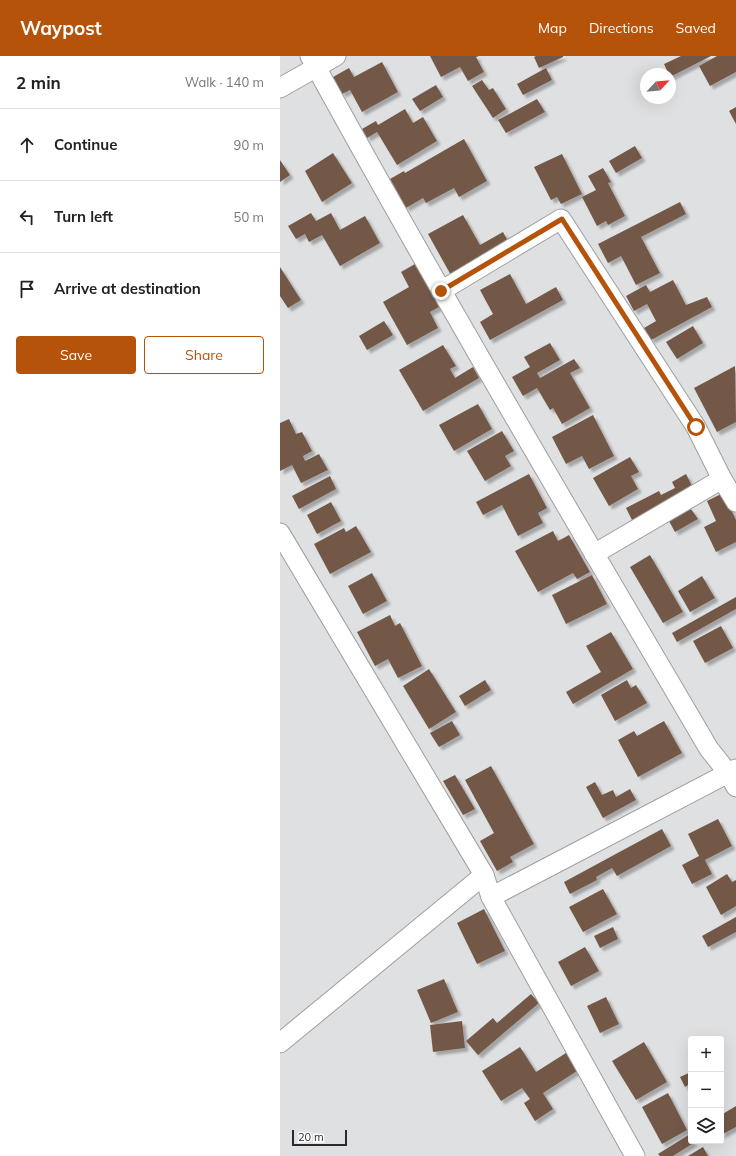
<!DOCTYPE html>
<html lang="en">
<head>
<meta charset="utf-8">
<style>
	:root { --surface:#fff; --page:#f6f6f6; --text:#222; --muted:#767676; --line:#e0e0e0; --accent:#b45309 }
	body { margin:0; font-family:Mulish,sans-serif; background:var(--page); color:var(--text) }
	.controls { position:absolute; right:12px; bottom:12px; display:grid; overflow:hidden; border-radius:4px; box-shadow:0 4px 16px #0002 }
	.controls button { width:36px; height:36px; display:grid; place-items:center; padding:0; border:0; border-bottom:1px solid var(--line); background:var(--surface); color:var(--text); font:20px sans-serif }
	.compass { position:absolute; left:360px; top:12px; width:36px; height:36px; border-radius:50%; background:var(--surface); box-shadow:0 4px 16px #0002; rotate:64deg }
	.scale { position:absolute; left:12px; bottom:10px; width:55px; box-sizing:border-box; padding-left:4px; border:2px solid #2c2c2d; border-top:0; font-size:11px; line-height:14px; white-space:nowrap; color:#2c2c2d; -webkit-text-stroke:3px #fff; paint-order:stroke }
	.stop { position:absolute; width:12px; height:12px; margin:-9px; border:3px solid #b45309; border-radius:50%; background:#fff }
	.stop.end { background:#b45309; border-color:#fff; box-shadow:0 1px 4px #0008 }
	.list { margin:0; padding:0; list-style:none }
	h2 { display:flex; justify-content:space-between; align-items:center; height:52px; margin:0; padding:0 16px; font-size:17px }
	h2 small { font-size:13px; font-weight:400; color:var(--muted) }
	.list li { display:grid; grid-template-columns:26px 1fr auto; gap:12px; align-items:center; box-sizing:border-box; height:72px; padding:0 16px; border-top:1px solid var(--line) }
	.list b { display:block; font-size:15px; white-space:nowrap }
	.list em { font-size:13px; font-style:normal; color:var(--muted) }
	.actions { display:flex; gap:8px; padding:12px 16px }
	.actions a { flex:1; padding:9px 0; border:1px solid var(--accent); border-radius:4px; text-align:center; font-size:14px; color:var(--accent) }
	.actions .main { background:var(--accent); color:#fff }
	.icon { flex:none; width:22px; height:22px; fill:none; stroke:currentColor; stroke-width:2; stroke-linecap:round; stroke-linejoin:round }
	.map { position:relative; flex:none; width:456px; height:1100px; overflow:hidden }
	header { display:flex; align-items:center; gap:24px; box-sizing:border-box; height:56px; padding:0 20px; background:var(--accent); color:#fff }
	header strong { font-size:19px }
	nav { display:flex; gap:22px; margin-inline-start:auto; font-size:14px }
	main { display:flex }
	aside { flex:1; background:var(--surface) }
	.map>svg:first-child { display:block }
</style>
</head>
<body>
<header>
<strong>Waypost</strong>
<nav><a>Map</a><a>Directions</a><a>Saved</a></nav>
</header>
<main>
<aside>
<h2>2 min<small>Walk · 140 m</small></h2>
<ul class="list">
<li><svg class="icon" aria-label="ahead" viewBox="0 0 24 24"><path d="M12 20V5M6 11l6-6 6 6"/></svg><div><b>Continue</b></div><em>90 m</em></li>
<li><svg class="icon" aria-label="left" viewBox="0 0 24 24"><path d="M17 20v-9H6M10 6l-5 5 5 5"/></svg><div><b>Turn left</b></div><em>50 m</em></li>
<li><svg class="icon" aria-label="arrive" viewBox="0 0 24 24"><path d="M6 21V4h12l-3 4 3 4H6"/></svg><div><b>Arrive at destination</b></div></li>
</ul>
<div class="actions"><a class="main">Save</a><a>Share</a></div>
</aside>
<div class="map">
<svg width="456" height="1100" viewBox="0 0 456 1100">
	<defs>
		<filter id="shadow"><feDropShadow dx="3.5" dy="3.5" stdDeviation="1" flood-color="#0004"/></filter>
	</defs>
	<rect width="100%" height="100%" fill="#dfe0e2"/>
	<!-- building -->
	<g fill="#735947" filter="url(#shadow)">
		<path d="M150 0H199L196 1 204 16 188 25 180 11 161 21Z"/>
		<path d="M256 0H283V1L259 12 254 1Z"/>
		<path d="M401 0H431L390 21 384 8Z"/>
		<path d="M437 0H456V16L430 30 419 10Z"/>
		<path d="M102 6 118 36 82 56 70 34 62 38 53 21 69 12 74 21Z"/>
		<path d="M266 12 272 24 243 39 237 28Z"/>
		<path d="M202 24 209 34 213 32 226 53 213 62 192 30Z"/>
		<path d="M156 29 163 41 140 55 132 43Z"/>
		<path d="M257 43 265 56 226 77 218 64Z"/>
		<path d="M456 51V68L449 55Z"/>
		<path d="M125 53 133 67 143 61 157 85 117 109 97 76 87 82 82 73 96 65 98 69Z"/>
		<path d="M184 83 207 125 179 141 174 132 146 147 143 142 126 152 110 123 124 115 125 117Z"/>
		<path d="M355 90 362 102 336 117 329 105Z"/>
		<path d="M53 97 72 127 42 146 25 115Z"/>
		<path d="M282 98 302 138 281 148 277 141 271 144 254 111Z"/>
		<path d="M0 104 10 119 0 126Z"/>
		<path d="M323 112 331 126 328 127 345 160 328 169 326 165 317 170 302 141 316 134 308 120Z"/>
		<path d="M400 146 406 158 361 181 380 217 356 229 341 200 328 207 318 188Z"/>
		<path d="M31 157 36 165 51 157 60 174 85 160 100 187 60 210 42 179 29 186 25 178 16 183 8 170Z"/>
		<path d="M183 159 200 189 223 176 230 189 172 221 148 178Z"/>
		<path d="M135 208 159 251 150 256 158 272 127 289 103 246 129 231 121 216Z"/>
		<path d="M0 211 21 244 8 252 0 240Z"/>
		<path d="M230 218 246 248 276 231 283 244 210 284 200 266 213 258 200 234Z"/>
		<path d="M393 224 406 249 427 241 432 251 371 284 364 272 376 265 367 248 354 255 346 240 366 229 370 236Z"/>
		<path d="M104 265 113 279 87 294 79 280Z"/>
		<path d="M413 270 423 287 397 303 386 286Z"/>
		<path d="M270 287 280 304 257 317 260 322 294 303 300 312 290 317 310 352 282 368 273 352 270 354 257 332 243 340 232 321 250 311 244 301Z"/>
		<path d="M163 289 176 310 170 313 175 322 193 311 199 322 143 355 119 314Z"/>
		<path d="M455 310 456 366 437 376 414 332Z"/>
		<path d="M198 348 212 373 174 395 159 369Z"/>
		<path d="M313 359 334 400 309 413 302 400 286 408 272 381Z"/>
		<path d="M9 363 16 378 22 376 32 395 23 400 25 405 39 398 48 414 21 427 12 409 0 415V367Z"/>
		<path d="M222 375 234 395 225 400 231 410 205 425 187 395Z"/>
		<path d="M350 401 359 416 351 420 358 433 329 450 313 422Z"/>
		<path d="M249 418 267 452 258 457 263 467 238 480 222 449 203 459 196 446Z"/>
		<path d="M406 418 414 434 353 466 346 452 379 435 381 439 395 432 392 426Z"/>
		<path d="M50 420 56 433 19 453 12 440Z"/>
		<path d="M443 437 456 464V486L436 496 424 471 436 465 427 445Z"/>
		<path d="M51 446 61 465 37 478 27 459Z"/>
		<path d="M411 453 418 463 395 476 389 465Z"/>
		<path d="M76 470 91 496 50 518 34 488 64 472 66 476Z"/>
		<path d="M273 475 278 485 289 479 310 516 297 523 293 517 258 536 235 495Z"/>
		<path d="M370 499 403 556 383 567 350 511Z"/>
		<path d="M92 517 107 545 83 558 68 530Z"/>
		<path d="M312 519 327 548 286 568 272 539Z"/>
		<path d="M422 520 435 542 410 556 398 535Z"/>
		<path d="M456 541V553L397 586 392 577Z"/>
		<path d="M110 559 115 570 120 567 142 610 118 622 108 603 95 610 77 576Z"/>
		<path d="M441 570 453 592 425 607 413 585Z"/>
		<path d="M331 576 353 613 293 648 286 636 321 616 306 590Z"/>
		<path d="M149 613 176 656 149 673 123 630Z"/>
		<path d="M205 624 211 634 185 650 179 640Z"/>
		<path d="M347 624 351 632 356 629 367 647 335 665 321 639Z"/>
		<path d="M172 665 180 679 159 691 150 677Z"/>
		<path d="M384 665 402 697 358 721 338 684 354 675 357 680Z"/>
		<path d="M211 710 254 788 230 801 233 806 217 815 200 785 214 777 185 724Z"/>
		<path d="M175 719 195 753 183 759 163 725Z"/>
		<path d="M315 726 322 739 333 734 336 741 350 733 356 744 323 762 306 731Z"/>
		<path d="M438 763 452 790 425 804 432 818 412 828 402 809 419 800 408 778Z"/>
		<path d="M382 773 391 790 337 820 332 812 316 821 317 824 290 838 284 826Z"/>
		<path d="M447 818 452 826 456 824V850L441 859 426 831Z"/>
		<path d="M323 833 337 858 303 876 289 851Z"/>
		<path d="M204 853 225 895 197 908 177 867Z"/>
		<path d="M456 861V876L428 891 422 880Z"/>
		<path d="M333 871 338 883 320 892 314 880Z"/>
		<path d="M305 891 319 915 291 930 278 906Z"/>
		<path d="M164 923 178 956 151 967 137 934Z"/>
		<path d="M251 938 259 947 198 999 186 985 213 962 217 967Z"/>
		<path d="M326 941 339 968 320 977 307 950Z"/>
		<path d="M182 965 185 992 153 996 150 969Z"/>
		<path d="M364 986 387 1026 356 1044 332 1005Z"/>
		<path d="M240 991 256 1016 286 997 297 1015 263 1037 273 1053 255 1065 244 1047 250 1043 242 1032 221 1045 202 1015Z"/>
		<path d="M411 1016V1027L405 1031 400 1021Z"/>
		<path d="M388 1037 407 1074 382 1088 362 1051Z"/>
		<path d="M456 1050V1071L441 1079V1059Z"/>
		<path d="M410 1078 411 1085 415 1086 393 1100H380L378 1098Z"/>
		<path d="M423 1091 428 1100H408Z"/>
	</g>
	<g fill="none" stroke-linecap="round" stroke-linejoin="round">
		<!-- minor casing -->
		<g stroke="#9d9ea0" stroke-width="21">
			<g id="minor">
				<path d="M30 0C158 234 294 463 429 693L449 718 456 731"/>
				<path d="M0 32 56 0"/>
				<path d="M161 235 281 163 416 371 442 423 314 498"/>
				<path d="M442 423 456 446"/>
				<path d="M0 477 204 819 211 841 355 1100"/>
				<path d="M211 841 456 713"/>
				<path d="M0 987 204 819"/>
			</g>
		</g>
		<!-- minor -->
		<use href="#minor" stroke="#fff" stroke-width="19"/>
	</g>
	<g fill="none" stroke-linecap="round" stroke-linejoin="round">
		<!-- route -->
		<path stroke="#b45309" stroke-width="5" d="M161 235 282 163 416 371"/>
	</g>
</svg>
<div class="controls">
<button>+</button>
<button>−</button>
<button><svg class="icon" aria-label="layers" viewBox="0 0 24 24"><path d="M12 4l9 5-9 5-9-5zM3 14l9 5 9-5"/></svg></button>
</div>
<svg class="compass" viewBox="-18 -18 36 36"><path d="M0-13l5 13h-10z" fill="#e53935"/><path d="M0 13l5-13h-10z" fill="#767676"/></svg>
<div class="scale">20 m</div>
<div class="stop" style="left:416px;top:371px"></div>
<div class="stop end" style="left:161px;top:235px"></div>
</div>
</main>
</body>
</html>
